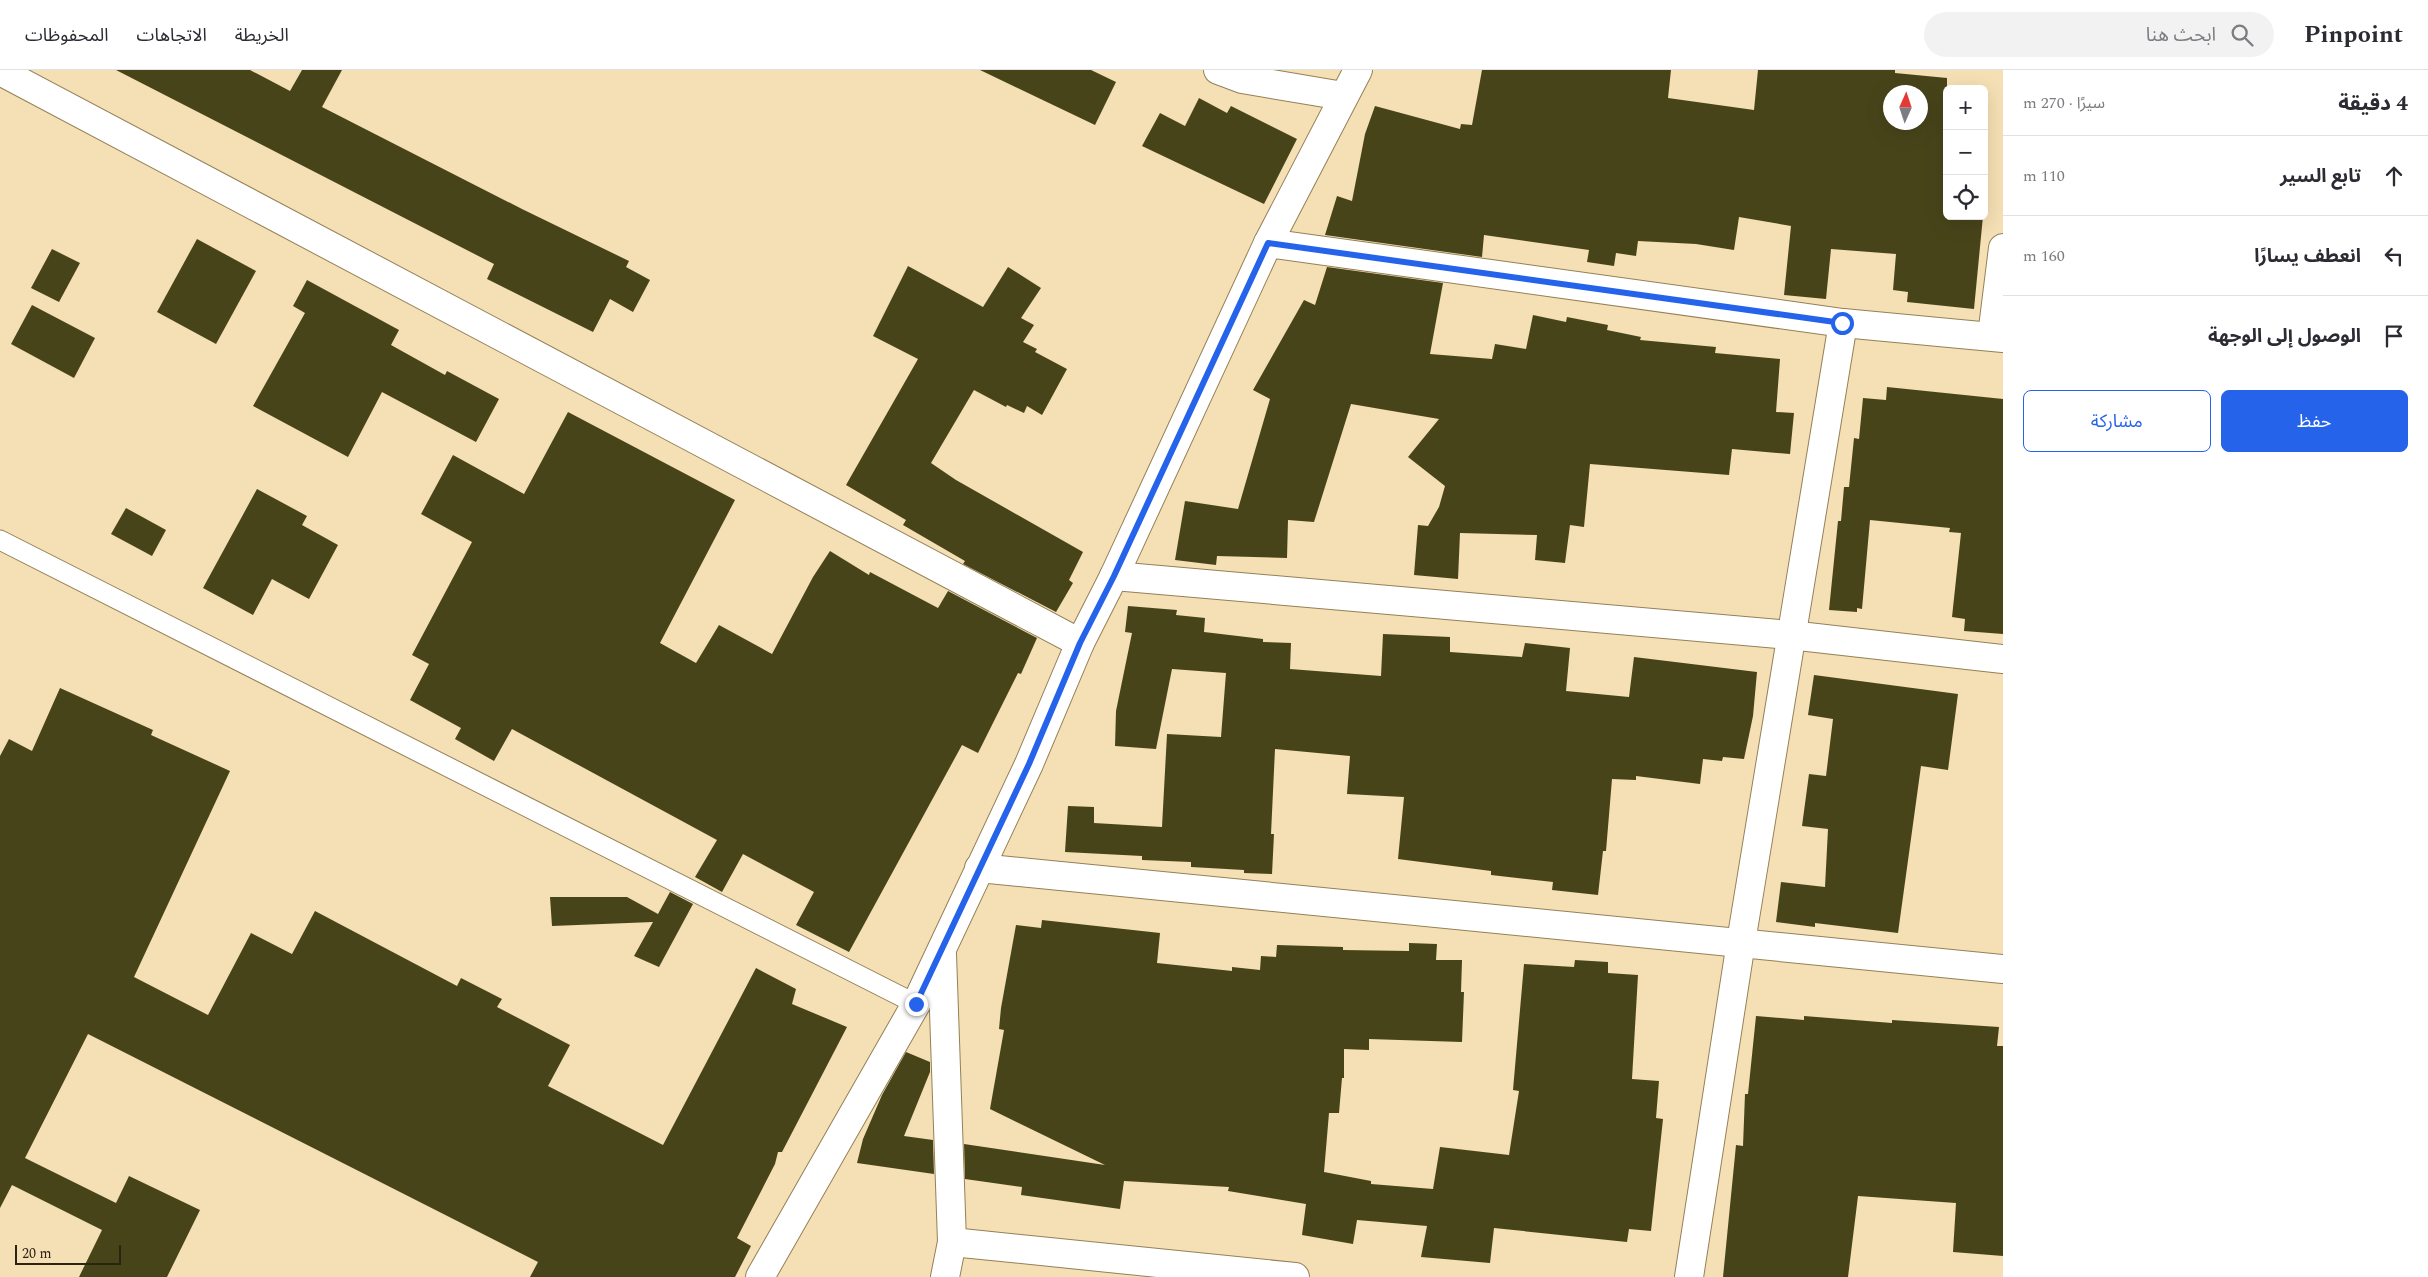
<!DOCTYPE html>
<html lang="ar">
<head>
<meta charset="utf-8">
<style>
	:root { --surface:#fff; --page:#f2f2f3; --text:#2b2b33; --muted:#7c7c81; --line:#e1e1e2; --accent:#2563eb }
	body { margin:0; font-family:Spectral,"Noto Sans Arabic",serif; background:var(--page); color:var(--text); direction:rtl }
	.controls { position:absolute; right:15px; top:15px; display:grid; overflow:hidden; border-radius:8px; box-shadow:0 5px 20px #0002 }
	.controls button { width:45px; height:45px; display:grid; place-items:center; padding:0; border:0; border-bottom:1px solid var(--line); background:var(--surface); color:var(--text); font:25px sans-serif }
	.compass { position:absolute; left:1883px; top:15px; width:45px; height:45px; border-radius:50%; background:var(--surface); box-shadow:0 5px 20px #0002; rotate:3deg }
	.scale { position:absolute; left:15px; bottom:12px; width:106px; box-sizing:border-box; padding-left:5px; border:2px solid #2c2413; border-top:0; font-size:14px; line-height:18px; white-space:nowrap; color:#2c2413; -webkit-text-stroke:4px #f5dfb4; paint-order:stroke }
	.stop { position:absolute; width:15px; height:15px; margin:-11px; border:4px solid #2563eb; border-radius:50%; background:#fff }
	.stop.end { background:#2563eb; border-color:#fff; box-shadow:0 1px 5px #0008 }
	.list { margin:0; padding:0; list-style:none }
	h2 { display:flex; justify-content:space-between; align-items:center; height:65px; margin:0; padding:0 20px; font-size:21px }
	h2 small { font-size:16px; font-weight:400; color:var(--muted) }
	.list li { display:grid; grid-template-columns:32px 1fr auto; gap:15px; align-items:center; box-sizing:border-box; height:80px; padding:0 20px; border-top:1px solid var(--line) }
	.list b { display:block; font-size:19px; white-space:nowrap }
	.list em { font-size:16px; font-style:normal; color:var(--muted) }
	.actions { display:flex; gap:10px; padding:15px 20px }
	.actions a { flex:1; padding:11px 0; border:1px solid var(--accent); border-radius:8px; text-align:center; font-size:18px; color:var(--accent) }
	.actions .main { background:var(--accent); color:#fff }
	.icon { flex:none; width:28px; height:28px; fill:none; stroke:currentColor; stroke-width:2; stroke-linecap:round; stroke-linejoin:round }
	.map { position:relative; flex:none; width:2003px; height:1207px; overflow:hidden; direction:ltr }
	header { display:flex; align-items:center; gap:30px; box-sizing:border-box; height:70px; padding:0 25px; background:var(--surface); border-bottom:1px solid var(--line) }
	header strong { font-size:24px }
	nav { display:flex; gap:28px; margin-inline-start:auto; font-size:18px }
	.search { width:350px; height:45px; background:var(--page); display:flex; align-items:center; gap:12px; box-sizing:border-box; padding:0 18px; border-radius:28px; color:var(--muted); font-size:19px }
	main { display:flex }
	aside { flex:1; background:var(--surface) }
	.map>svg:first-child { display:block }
</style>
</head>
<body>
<header>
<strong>Pinpoint</strong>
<div class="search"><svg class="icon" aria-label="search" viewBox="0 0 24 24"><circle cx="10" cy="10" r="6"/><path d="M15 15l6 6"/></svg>ابحث هنا</div>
<nav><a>الخريطة</a><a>الاتجاهات</a><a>المحفوظات</a></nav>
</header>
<main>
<aside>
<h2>4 دقيقة<small>سيرًا · 270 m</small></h2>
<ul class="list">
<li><svg class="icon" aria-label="ahead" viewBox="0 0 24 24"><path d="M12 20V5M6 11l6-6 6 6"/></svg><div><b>تابع السير</b></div><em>110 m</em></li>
<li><svg class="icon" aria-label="left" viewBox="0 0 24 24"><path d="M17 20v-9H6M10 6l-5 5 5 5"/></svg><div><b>انعطف يسارًا</b></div><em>160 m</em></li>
<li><svg class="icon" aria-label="arrive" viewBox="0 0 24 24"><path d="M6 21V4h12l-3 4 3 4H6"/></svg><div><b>الوصول إلى الوجهة</b></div></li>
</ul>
<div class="actions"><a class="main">حفظ</a><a>مشاركة</a></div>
</aside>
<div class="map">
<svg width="2003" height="1207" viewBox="0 0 2003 1207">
	<rect width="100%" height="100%" fill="#f5dfb4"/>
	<!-- building -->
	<g fill="#48441a" fill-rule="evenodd">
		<path d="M116 0H250L290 21 302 0H342L322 37 522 139 629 191 626 197 650 210 633 242 610 229 593 262 487 209 494 194Z"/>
		<path d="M980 0H1091L1116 12 1095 55Z"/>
		<path d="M1482 0H1671L1668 28 1754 40 1758 0H1895V3L1947 8V146H1983L1974 239 1907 232 1908 222 1893 220 1896 184 1831 179 1826 229 1784 225 1791 156 1739 147 1734 180 1696 174 1638 171 1636 186 1616 183 1614 196 1587 192 1589 180 1484 165 1482 187 1325 165 1337 126 1352 131 1365 64 1375 36 1460 59 1461 54 1472 55ZM1890 22H1920V52H1890Z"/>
		<path d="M1199 28 1227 43 1231 36 1297 69 1264 134 1142 76 1160 43 1185 56Z"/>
		<path d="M197 169 256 201 216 274 157 242Z"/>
		<path d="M52 179 80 193 59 232 31 218Z"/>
		<path d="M908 196 983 237 1008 197 1041 218 1021 248 1034 255 1023 272 1037 279 1035 282 1067 299 1042 345 1027 336 1024 343 1007 335 1006 337 974 320 931 393 956 410 1083 482 1069 510 1073 513 1056 542 963 494 965 491 903 455 906 450 846 415 918 289 873 266Z"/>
		<path d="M1327 197 1443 213 1430 284 1492 289 1495 274 1526 279 1533 245 1566 252 1567 247 1608 255 1607 260 1641 267 1640 270 1716 277 1715 283 1780 289 1776 342 1794 343 1790 384 1732 379 1729 405 1590 394 1584 457 1570 455 1565 493 1535 490 1537 465 1460 463 1458 509 1414 505 1418 455 1428 456 1439 437 1445 416 1408 387 1439 349 1351 334 1314 452 1288 450 1287 488 1217 486 1216 495 1175 490 1185 431 1238 439 1270 329 1253 320 1304 230 1315 235Z"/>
		<path d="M307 210 399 260 391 275 445 305 447 301 499 329 476 372 382 322 348 387 253 336 305 243 293 236Z"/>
		<path d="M32 235 95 268 74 308 11 274Z"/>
		<path d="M1887 317 2003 329V564L1964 561 1965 549 1952 547 1961 463 1949 462 1950 458 1870 450 1862 539 1857 538V542L1829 540 1838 451H1841L1844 417H1849L1854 368 1859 369 1863 328 1886 330Z"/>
		<path d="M568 342 735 430 660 573 696 593 719 555 772 584 813 507 830 481 869 505 870 502 938 538 948 521 1037 568 1021 604 1018 603 978 683 962 675 849 882 796 855 814 822 743 784 722 822 695 807 717 770 512 659 494 691 455 669 461 658 410 630 429 594 412 585 472 472 421 444 453 385 524 424Z"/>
		<path d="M257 419 307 446 302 455 338 475 309 529 272 509 253 545 203 518Z"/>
		<path d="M126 438 166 460 152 486 111 464Z"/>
		<path d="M1128 536 1177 540 1176 545 1205 548 1204 562 1263 569V572L1291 573 1290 599 1381 606 1383 564 1450 567V582L1522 587 1525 573 1570 578 1566 621 1629 627 1634 587 1757 602 1753 646 1744 689 1723 687 1722 691 1703 689 1700 714 1636 706V710L1612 709 1606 781H1603L1598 825 1552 820 1553 812 1491 805V801L1398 789 1404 727 1347 724 1350 686 1275 679 1271 764H1274L1272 804 1244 803V800L1191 797V792L1142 790V786L1065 782 1068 736 1094 737V753L1162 757 1167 664 1221 667 1226 603 1172 599 1156 679 1115 676 1116 641 1132 563 1125 562Z"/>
		<path d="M1814 605 1958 624 1948 700 1921 696 1898 863 1815 853V857L1776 852 1781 812 1825 817 1828 759 1802 756 1809 704 1826 706 1833 649 1808 645Z"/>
		<path d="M60 618 153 660 151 665 230 701 134 907 208 945 251 863 292 884 315 841 457 916 461 908 502 929 497 937 570 975 548 1016 663 1075 756 898 796 919 792 934 847 957 782 1082H778L775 1094 737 1168 751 1176 735 1207H530L538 1192 88 964 25 1088 116 1133 129 1106 200 1140 167 1207H79L102 1160 12 1115 0 1138V686L9 669 32 681Z"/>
		<path d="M670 822 693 834 659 897 634 886 653 852 552 856 550 827H627L658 844Z"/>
		<path d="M1042 850 1160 863 1157 893 1232 901V897L1260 900 1261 886 1276 887 1277 875 1343 877V880L1409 881V873L1437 874 1436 890H1462L1461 922H1464L1462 972 1369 969V980L1344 979V1008H1342L1339 1043H1329L1324 1102 1371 1111V1114L1433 1119 1440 1077 1509 1085 1519 1021 1513 1020 1524 894 1574 897 1575 890 1608 892V903L1638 905 1632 1009 1659 1011 1656 1048 1663 1049 1651 1161 1629 1159 1627 1172 1494 1158 1490 1193 1421 1187 1427 1156 1357 1150 1353 1174 1302 1165 1306 1134 1228 1121 1229 1117 1124 1111 1120 1139 1021 1125 1022 1117 965 1109 964 1074 1105 1095 990 1039 1004 960 999 959 1001 938 1016 855 1041 858Z"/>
		<path d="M1756 946 1804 950V946L1892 953V950L1999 957 1997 976H2003V1186L1953 1182 1956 1133 1858 1126 1848 1207H1723L1736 1075 1743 1076 1745 1024H1748Z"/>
		<path d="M906 982 930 992V1002L904 1066 933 1070 934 1104 857 1093 863 1069 882 1025Z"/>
	</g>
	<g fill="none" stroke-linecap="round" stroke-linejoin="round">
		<!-- lane casing -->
		<g stroke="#948058" stroke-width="21">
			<path id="lane" d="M0 470 916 934"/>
		</g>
		<!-- street casing -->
		<g stroke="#948058" stroke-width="30">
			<g id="street">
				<path d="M1218 0 1242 9 1343 26"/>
				<path d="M0 1 1080 573"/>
				<path d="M1268 173 1843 253 2003 268"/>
				<path d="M1992 266 2003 178"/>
				<path d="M1114 506 1790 565 2003 589"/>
				<path d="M979 798 2003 899"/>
				<path d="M942 884 952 1172 945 1207"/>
				<path d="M952 1172 1295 1207"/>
				<path d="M760 1207 916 934 1029 694 1080 573 1114 506 1268 173 1358 0"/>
				<path d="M1689 1207 1741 872 1843 253"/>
			</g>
		</g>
		<!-- lane -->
		<use href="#lane" stroke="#fff" stroke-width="19"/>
		<!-- street -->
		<use href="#street" stroke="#fff" stroke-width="28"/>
	</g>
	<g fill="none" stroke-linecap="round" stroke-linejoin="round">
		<!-- route -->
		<path stroke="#2563eb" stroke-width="6" d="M916 934 1029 694 1080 573 1114 506 1268 173 1842 253"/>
	</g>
</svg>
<div class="controls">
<button>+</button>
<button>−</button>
<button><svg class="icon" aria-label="locate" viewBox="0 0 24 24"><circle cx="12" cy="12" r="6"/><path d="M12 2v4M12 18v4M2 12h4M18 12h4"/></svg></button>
</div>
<svg class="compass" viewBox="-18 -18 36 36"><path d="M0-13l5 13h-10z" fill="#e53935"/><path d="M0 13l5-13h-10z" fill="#7c7c81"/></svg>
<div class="scale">20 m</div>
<div class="stop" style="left:1842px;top:253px"></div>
<div class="stop end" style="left:916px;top:934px"></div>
</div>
</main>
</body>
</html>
